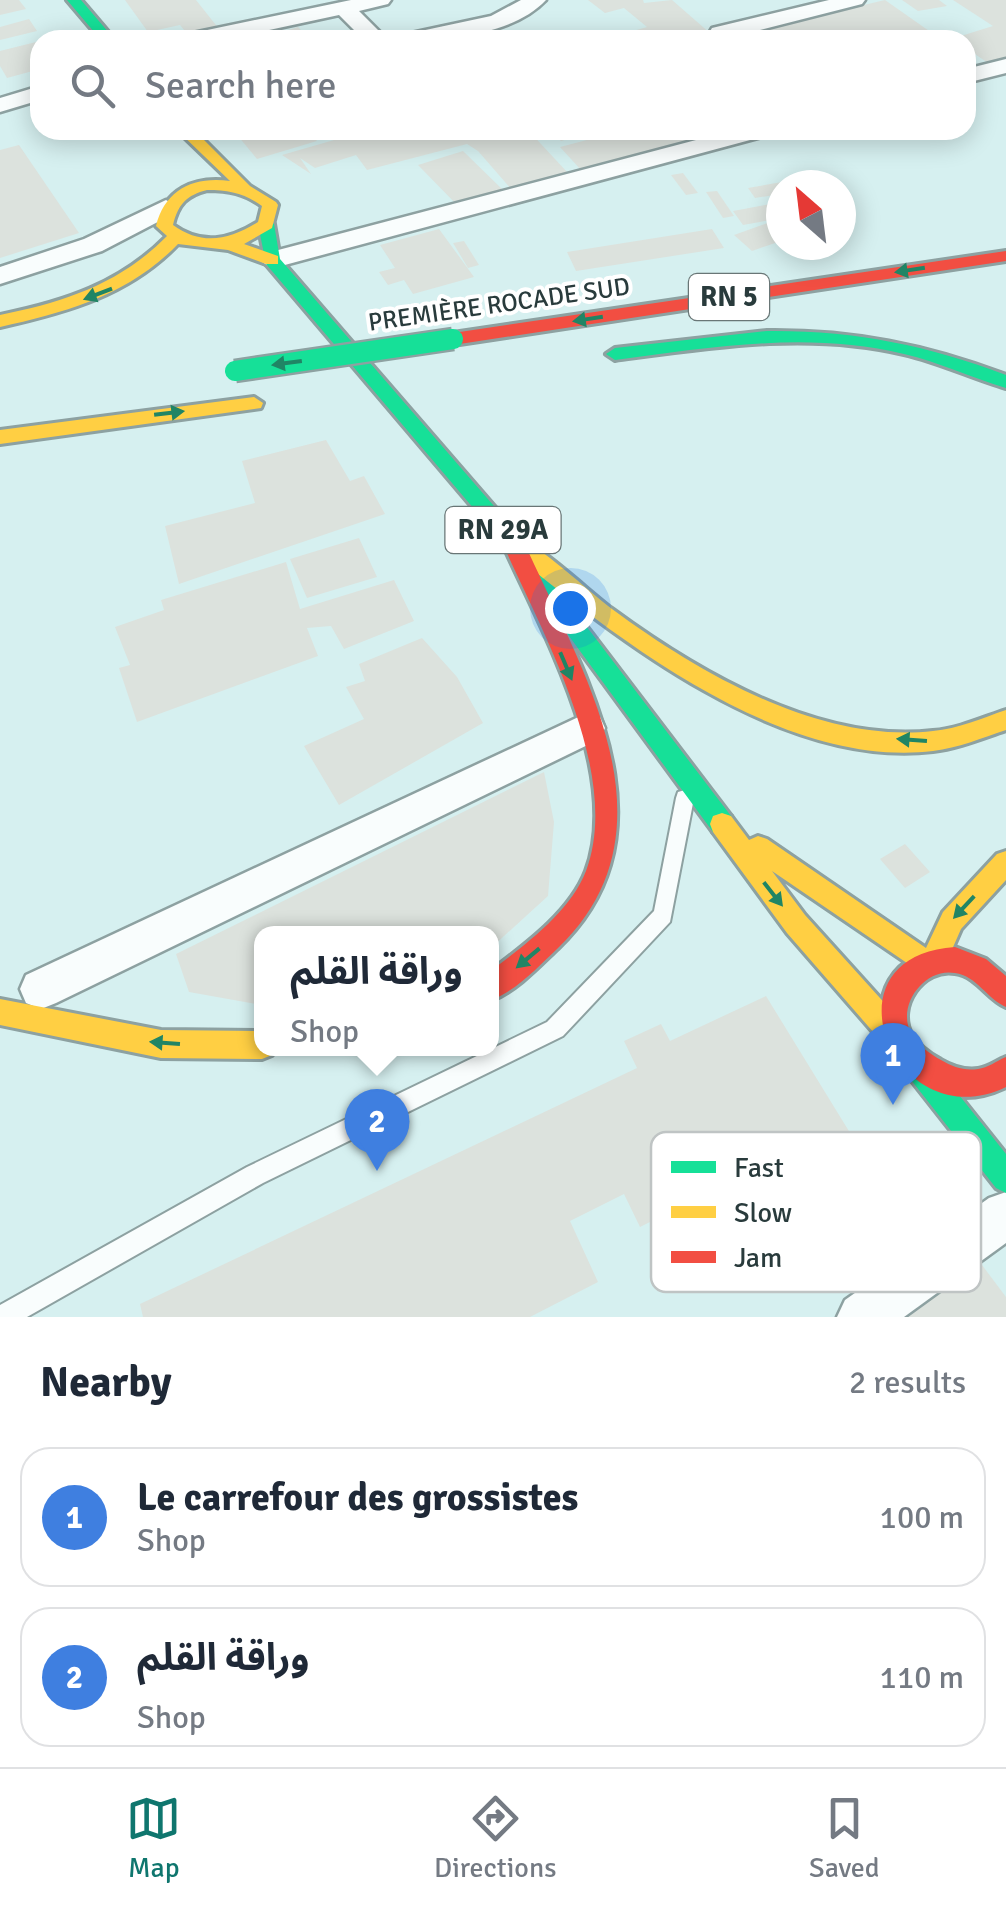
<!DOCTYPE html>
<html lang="en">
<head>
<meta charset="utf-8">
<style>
	:root { --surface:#fff; --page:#f6f6f7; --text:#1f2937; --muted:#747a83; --line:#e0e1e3; --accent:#0f766e }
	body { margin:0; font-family:Signika,"Noto Sans Arabic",sans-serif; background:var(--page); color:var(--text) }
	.compass { position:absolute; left:766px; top:170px; width:90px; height:90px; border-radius:50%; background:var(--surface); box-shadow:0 5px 25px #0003; rotate:332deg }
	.you { position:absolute; left:570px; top:608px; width:35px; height:35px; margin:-25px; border:8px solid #fff; border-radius:50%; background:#1a73e8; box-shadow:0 0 0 15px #1a73e833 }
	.badge { display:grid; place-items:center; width:65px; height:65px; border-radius:50%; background:var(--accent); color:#fff; font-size:32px; font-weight:700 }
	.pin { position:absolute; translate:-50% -82px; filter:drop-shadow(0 2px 5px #0008) }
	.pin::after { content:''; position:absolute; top:52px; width:35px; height:30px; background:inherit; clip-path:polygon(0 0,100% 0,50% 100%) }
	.popup { position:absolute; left:254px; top:926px; width:245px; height:130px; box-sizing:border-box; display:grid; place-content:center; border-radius:20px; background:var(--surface); filter:drop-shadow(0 2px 8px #0005); font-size:32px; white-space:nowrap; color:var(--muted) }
	.popup b { font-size:38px; color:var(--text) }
	.popup::after { content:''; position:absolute; left:50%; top:100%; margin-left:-20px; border:20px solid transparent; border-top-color:var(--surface) }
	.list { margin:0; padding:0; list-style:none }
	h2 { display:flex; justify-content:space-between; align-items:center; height:130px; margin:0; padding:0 40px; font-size:42px }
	h2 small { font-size:32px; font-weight:400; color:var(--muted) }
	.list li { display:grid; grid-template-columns:65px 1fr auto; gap:30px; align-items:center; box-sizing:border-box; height:140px; margin:0 20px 20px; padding:0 20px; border:2px solid var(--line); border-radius:30px }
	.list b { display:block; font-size:38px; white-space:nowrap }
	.list p { margin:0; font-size:32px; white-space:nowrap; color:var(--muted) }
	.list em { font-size:32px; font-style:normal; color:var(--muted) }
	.icon { flex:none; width:55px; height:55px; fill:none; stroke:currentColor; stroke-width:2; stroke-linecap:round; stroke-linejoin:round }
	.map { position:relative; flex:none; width:1006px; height:1317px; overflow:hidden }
	.search { position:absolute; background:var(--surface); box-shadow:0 5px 25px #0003; left:30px; right:30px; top:30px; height:110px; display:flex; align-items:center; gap:25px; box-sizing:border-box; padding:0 35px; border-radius:30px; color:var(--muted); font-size:38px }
	.sheet { height:450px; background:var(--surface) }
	nav { display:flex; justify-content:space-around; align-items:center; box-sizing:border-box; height:140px; border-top:2px solid var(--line); background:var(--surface); font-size:28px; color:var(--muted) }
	nav a { display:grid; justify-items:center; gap:5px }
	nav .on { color:var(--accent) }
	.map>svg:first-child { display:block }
</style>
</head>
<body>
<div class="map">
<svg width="1006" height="1317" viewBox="0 0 1006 1317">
	<rect width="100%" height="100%" fill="#d6f0f0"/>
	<!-- building -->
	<g fill="#dce2dd">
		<path d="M0 0H19L26 9 0 15Z"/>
		<path d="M125 0H196L219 29 189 36 180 25 148 32Z"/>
		<path d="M588 0H643L644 3 672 0 711 34 687 40H644L633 31 647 27 624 8 605 13Z"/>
		<path d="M885 0 942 40H805L800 36 748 40 741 34Z"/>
		<path d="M902 0H939L947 6 918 11Z"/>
		<path d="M953 0H1006V64L994 67 966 48V40H948L993 26Z"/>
		<path d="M29 19 37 31 0 40V27Z"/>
		<path d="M298 27 305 34 320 30 329 40H305L301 36 302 40H255Z"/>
		<path d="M40 41V69L7 78 0 66V51Z"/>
		<path d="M233 130H308L317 141 257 159Z"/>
		<path d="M327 130H528L568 173 511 189 478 151 467 144 367 170 356 155 315 168 300 158 311 174 282 155 334 140Z"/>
		<path d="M550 130H595V131L561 141Z"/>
		<path d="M625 130H699L706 136 582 171 560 147Z"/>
		<path d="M19 145 79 233 0 258V150Z"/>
		<path d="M463 151 506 193 460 208 418 165Z"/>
		<path d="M683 173 698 193 686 195 671 175Z"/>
		<path d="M793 180 796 185H781V194L755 198 748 188Z"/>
		<path d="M717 191 734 216 723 218 706 192Z"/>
		<path d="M781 202V218L743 225 733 211Z"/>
		<path d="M776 220 781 224V241L752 251 734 235Z"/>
		<path d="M439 229 474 277 413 294 404 280 388 285 379 272 395 268 380 245Z"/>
		<path d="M712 229 724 248 576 271 567 252Z"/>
		<path d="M464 241 479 265 468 268 453 243Z"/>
		<path d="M326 440 350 481 364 476 385 514 179 584 165 526 255 503 242 461Z"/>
		<path d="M359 538 377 577 307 598 290 559Z"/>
		<path d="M286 562 300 609 394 580 414 621 344 649 331 626 307 628 318 656 137 722 119 668 130 665 115 627 164 610 161 600Z"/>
		<path d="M422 638 457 677 483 723 339 805 304 746 364 719 346 687 365 681 359 664Z"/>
		<path d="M544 772 554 822 548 896 492 947V934H262V1005L189 992 176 954Z"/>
		<path d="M905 844 930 872 905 888 880 859Z"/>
		<path d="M766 996 863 1154 741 1218 707 1156 663 1178 678 1208 640 1227 624 1194 570 1221 598 1282 530 1317H143L140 1304 637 1068 624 1041 661 1024 670 1041Z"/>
		<path d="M979 1261 1006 1297V1317H901Z"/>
	</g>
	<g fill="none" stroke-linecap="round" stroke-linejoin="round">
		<!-- lane casing -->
		<g stroke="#8da1a1" stroke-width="4">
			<path id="lane" d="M685 790 692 792 694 798 670 922 563 1036 263 1183 27 1317H0V1305L247 1167 547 1022 654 911 676 798 678 792Z"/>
		</g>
		<!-- street casing -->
		<g stroke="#8da1a1" stroke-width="5">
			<g id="street">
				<path d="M351 0H391L388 4 359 11 388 40H364L339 15 223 40H182L193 33Z"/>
				<path d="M521 0H546C512 36 446 40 399 40L402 35 491 16Z"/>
				<path d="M829 0H865L862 4 736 36 739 40H715L709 33 712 28Z"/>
				<path d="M1006 59V73L966 83V69Z"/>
				<path d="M40 86V100L0 112V98Z"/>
				<path d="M734 130H773L769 135 281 266 272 268 259 260 263 254Z"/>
				<path d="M166 200 179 208 175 213 102 251 0 284V267L84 239Z"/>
				<path d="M587 713 600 717 605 728 600 739 56 1003 41 1009 26 1003 20 989 26 975Z"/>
				<path d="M1006 1192V1243L904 1317H837L845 1300 989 1198Z"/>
			</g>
		</g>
		<!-- fast casing -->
		<g stroke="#8da1a1" stroke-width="6">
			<g id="fast">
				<path d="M67 0H81L115 40H101Z"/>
				<path d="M266 219 274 224 280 259 500 513 731 816 734 824 731 832 722 835 713 832 486 523 266 264 258 224Z"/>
				<path d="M767 331C852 330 927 345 1006 375V388C972 378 939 362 904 354 809 331 711 347 615 360L606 354 615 348Z"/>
				<path d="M914 1047 924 1051 1006 1154V1193L996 1188 904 1071 900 1061 904 1051Z"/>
			</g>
		</g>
		<!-- slow casing -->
		<g stroke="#8da1a1" stroke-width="6">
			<g id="slow">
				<path d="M177 130H194L250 186 276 202 278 205 272 228 244 244 278 256V264H266L228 250 178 244C129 295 67 312 0 327V315C64 302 120 284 167 236L156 226C165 190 193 176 230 181ZM207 190C229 190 244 193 262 206L258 222C229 240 202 246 173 225 178 204 187 195 207 190Z"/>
				<path d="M254 397 263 403 261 408 0 444V430Z"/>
				<path d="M514 536C539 544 588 591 612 609 699 673 820 744 933 731 958 729 982 718 1006 710V730C982 738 958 748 933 751 781 769 617 639 507 549L504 544Z"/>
				<path d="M722 813 731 816 749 840 758 836 767 839 926 948 943 912 997 854 1006 851V880L961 929 943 970 926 976 772 871 805 915 908 1029 912 1039 908 1049 898 1053 888 1049 787 933 713 832 710 824 713 816Z"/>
				<path d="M0 999 161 1030 262 1031V1048H274L272 1055 262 1059 161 1058 0 1025Z"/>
			</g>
		</g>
		<!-- jam casing -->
		<g stroke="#8da1a1" stroke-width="6">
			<g id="jam">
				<path d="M1006 251V261L453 345 444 339 453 333Z"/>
				<path d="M517 543 528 551C585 676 680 831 558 948 539 966 517 990 492 1000V970C526 944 570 912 586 871 622 776 545 637 506 551Z"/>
				<path d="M955 947 986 959 1006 976V1007C987 999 977 976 955 973 924 967 895 1007 912 1035 919 1046 930 1054 941 1060 953 1067 964 1071 978 1069 988 1068 996 1061 1006 1057V1087C895 1141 818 956 955 947Z"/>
			</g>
		</g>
		<!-- lane -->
		<use href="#lane" fill="#f9fdfd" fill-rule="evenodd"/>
		<!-- street -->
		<use href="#street" fill="#f9fdfd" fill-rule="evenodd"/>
		<!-- fast -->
		<use href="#fast" fill="#16e098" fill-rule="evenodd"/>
		<!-- slow -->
		<use href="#slow" fill="#ffcf43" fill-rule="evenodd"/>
		<!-- jam -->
		<use href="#jam" fill="#f24e42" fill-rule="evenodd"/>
		<!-- fast-bridge casing -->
		<g stroke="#8da1a1" stroke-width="25" stroke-linecap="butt">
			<path id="fast-bridge" d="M235 371 453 339"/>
		</g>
		<!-- fast-bridge -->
		<use href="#fast-bridge" stroke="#16e098" stroke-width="20"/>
	</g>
	<!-- one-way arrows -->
	<defs><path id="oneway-solid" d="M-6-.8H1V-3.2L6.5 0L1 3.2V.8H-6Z" transform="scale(2.5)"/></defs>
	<g fill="#208565">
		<use href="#oneway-solid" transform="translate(910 270) rotate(171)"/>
		<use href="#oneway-solid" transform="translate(98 294) rotate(159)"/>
		<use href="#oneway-solid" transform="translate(588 319) rotate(171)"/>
		<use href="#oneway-solid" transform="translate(287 363) rotate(172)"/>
		<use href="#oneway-solid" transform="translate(169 413) rotate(-7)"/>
		<use href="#oneway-solid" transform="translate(566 666) rotate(67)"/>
		<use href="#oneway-solid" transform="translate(912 740) rotate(-176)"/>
		<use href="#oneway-solid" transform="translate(773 894) rotate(52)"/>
		<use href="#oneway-solid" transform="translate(964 907) rotate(133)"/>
		<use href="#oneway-solid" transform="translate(528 958) rotate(140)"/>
		<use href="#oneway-solid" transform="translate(165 1043) rotate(-176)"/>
	</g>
	<g text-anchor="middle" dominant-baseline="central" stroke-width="8" stroke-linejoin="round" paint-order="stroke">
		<!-- far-street labels -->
		<g font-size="25" fill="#293b3c" stroke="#fff">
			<text transform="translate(499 304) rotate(-8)">PREMIÈRE ROCADE SUD</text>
		</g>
		<!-- shield labels -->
		<g fill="#fff" stroke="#697676" stroke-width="2.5">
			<rect x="689" y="274" width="80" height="46" rx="8"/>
			<rect x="445.5" y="507" width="115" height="46" rx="8"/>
		</g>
		<g font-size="28" font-weight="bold" fill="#293b3c">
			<text x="729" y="297">RN 5</text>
			<text x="503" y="530">RN 29A</text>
		</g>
	</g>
	<!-- legend -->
	<rect x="651" y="1132" width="330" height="160" rx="15" fill="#fff" stroke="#bfc4c4" stroke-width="2.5"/>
	<rect x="671" y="1161" width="45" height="12" fill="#16e098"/>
	<rect x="671" y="1206" width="45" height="12" fill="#ffcf43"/>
	<rect x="671" y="1251" width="45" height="12" fill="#f24e42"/>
	<g font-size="28" fill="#293b3c">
		<text x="734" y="1177">Fast</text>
		<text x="734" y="1222">Slow</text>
		<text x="734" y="1267">Jam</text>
	</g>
</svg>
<svg class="compass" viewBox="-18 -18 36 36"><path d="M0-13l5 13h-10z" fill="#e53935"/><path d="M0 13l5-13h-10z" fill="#747a83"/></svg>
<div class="you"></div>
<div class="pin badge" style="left:893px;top:1105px;background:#3f7fe0">1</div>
<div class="pin badge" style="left:377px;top:1171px;background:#3f7fe0">2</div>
<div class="popup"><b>وراقة القلم</b>Shop</div>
<div class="search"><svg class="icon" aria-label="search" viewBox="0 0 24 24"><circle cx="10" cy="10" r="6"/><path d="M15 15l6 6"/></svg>Search here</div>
</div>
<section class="sheet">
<h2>Nearby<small>2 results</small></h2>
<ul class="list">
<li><span class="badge" style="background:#3f7fe0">1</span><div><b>Le carrefour des grossistes</b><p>Shop</p></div><em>100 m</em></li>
<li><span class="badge" style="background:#3f7fe0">2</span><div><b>وراقة القلم</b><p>Shop</p></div><em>110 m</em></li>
</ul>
</section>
<nav>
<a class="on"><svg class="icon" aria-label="map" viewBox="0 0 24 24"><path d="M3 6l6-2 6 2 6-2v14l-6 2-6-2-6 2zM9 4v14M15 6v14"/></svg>Map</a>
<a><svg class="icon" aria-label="directions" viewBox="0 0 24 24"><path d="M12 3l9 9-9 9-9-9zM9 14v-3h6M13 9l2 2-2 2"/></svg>Directions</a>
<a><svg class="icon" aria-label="saved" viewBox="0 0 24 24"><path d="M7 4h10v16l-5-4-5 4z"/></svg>Saved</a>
</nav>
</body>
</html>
